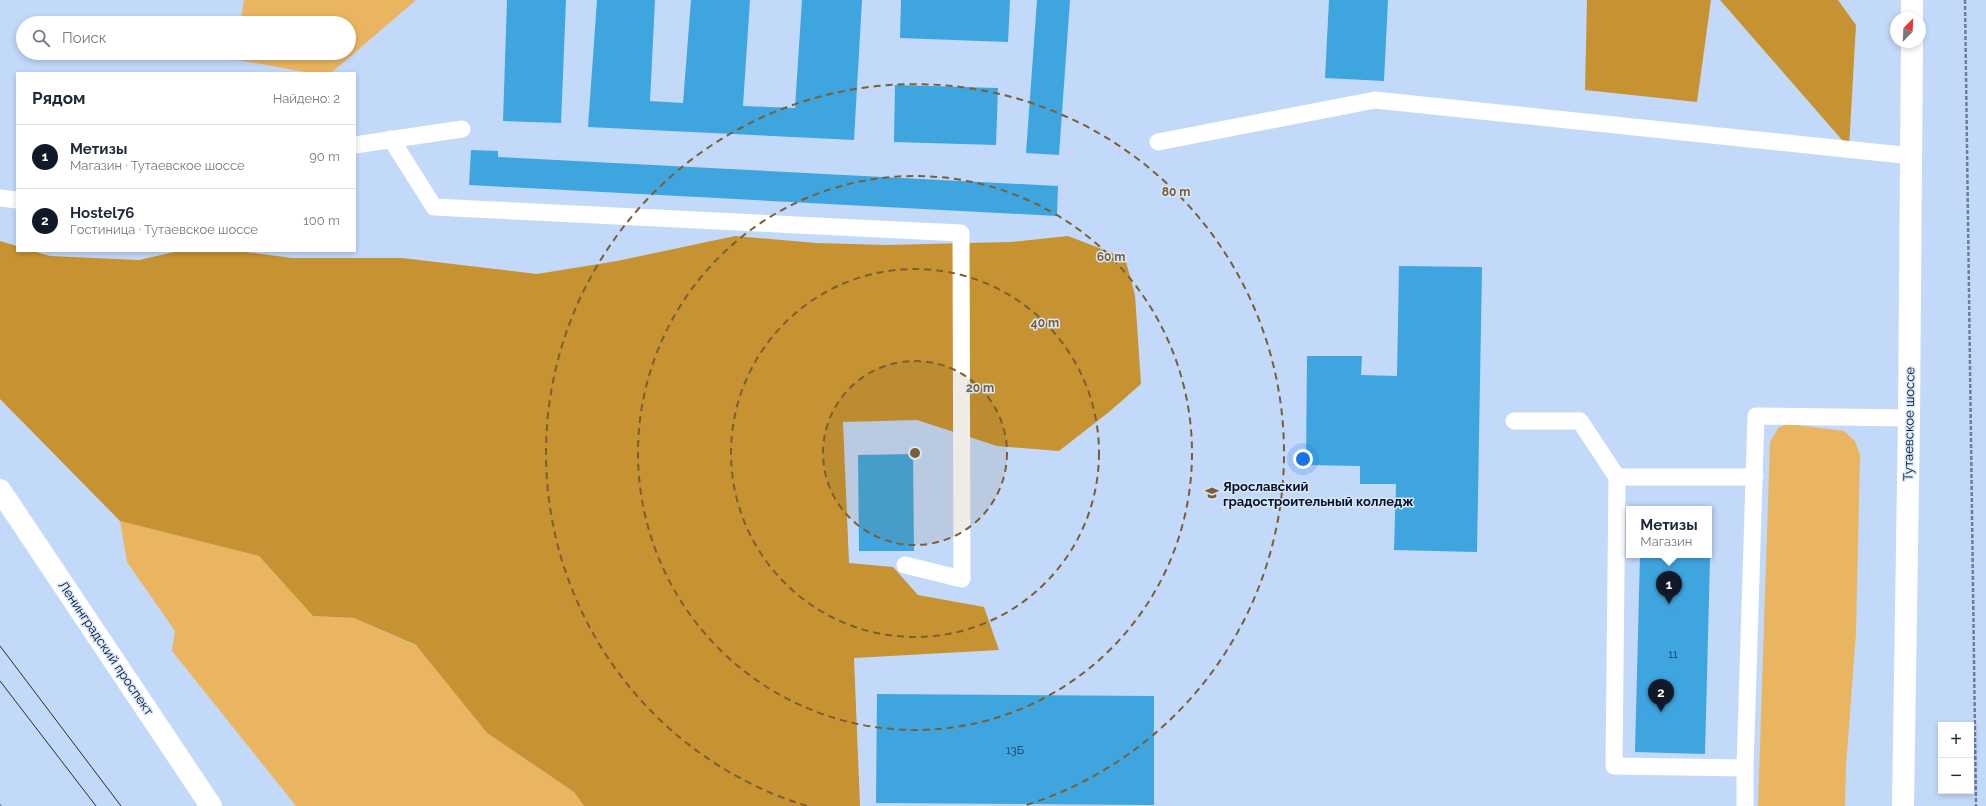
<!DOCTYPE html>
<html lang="ru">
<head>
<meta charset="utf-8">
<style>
	:root { --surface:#fff; --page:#f6f6f7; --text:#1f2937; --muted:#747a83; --line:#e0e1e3; --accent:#111827 }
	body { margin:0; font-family:Raleway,sans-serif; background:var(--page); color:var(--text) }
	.controls { position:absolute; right:12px; bottom:12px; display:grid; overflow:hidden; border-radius:0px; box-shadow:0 2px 6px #0003 }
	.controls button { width:36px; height:36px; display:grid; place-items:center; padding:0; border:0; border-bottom:1px solid var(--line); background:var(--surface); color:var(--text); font:20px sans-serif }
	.compass { position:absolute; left:1890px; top:12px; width:36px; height:36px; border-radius:50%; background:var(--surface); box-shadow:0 2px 6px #0003; rotate:24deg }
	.you { position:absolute; left:1303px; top:459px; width:14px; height:14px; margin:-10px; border:3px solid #fff; border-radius:50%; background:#1a73e8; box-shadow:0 0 0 6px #1a73e833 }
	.badge { display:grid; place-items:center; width:26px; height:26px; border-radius:50%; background:var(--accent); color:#fff; font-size:13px; font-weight:700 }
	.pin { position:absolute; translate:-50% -33px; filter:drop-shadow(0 1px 2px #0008) }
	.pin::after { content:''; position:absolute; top:21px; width:14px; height:12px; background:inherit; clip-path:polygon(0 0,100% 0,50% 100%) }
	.popup { position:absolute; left:1626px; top:506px; width:86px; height:52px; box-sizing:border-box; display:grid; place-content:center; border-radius:0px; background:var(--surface); filter:drop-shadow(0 1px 3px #0005); font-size:13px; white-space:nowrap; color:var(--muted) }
	.popup b { font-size:15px; color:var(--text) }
	.popup::after { content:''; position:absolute; left:50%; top:100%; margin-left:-8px; border:8px solid transparent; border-top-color:var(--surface) }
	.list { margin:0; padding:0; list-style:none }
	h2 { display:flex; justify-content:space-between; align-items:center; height:52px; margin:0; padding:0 16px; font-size:17px }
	h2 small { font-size:13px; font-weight:400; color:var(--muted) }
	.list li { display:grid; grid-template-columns:26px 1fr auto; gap:12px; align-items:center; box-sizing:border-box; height:64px; padding:0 16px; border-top:1px solid var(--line) }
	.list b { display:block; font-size:15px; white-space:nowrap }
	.list p { margin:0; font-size:13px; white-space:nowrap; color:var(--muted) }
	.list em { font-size:13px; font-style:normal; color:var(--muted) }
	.icon { flex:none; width:22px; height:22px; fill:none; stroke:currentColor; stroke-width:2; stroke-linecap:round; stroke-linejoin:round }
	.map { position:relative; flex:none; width:1986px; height:806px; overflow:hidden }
	.search { position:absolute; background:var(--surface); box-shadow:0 2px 6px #0003; left:16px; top:16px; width:340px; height:44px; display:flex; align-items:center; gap:10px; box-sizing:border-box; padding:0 14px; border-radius:22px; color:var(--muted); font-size:15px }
	.panel { position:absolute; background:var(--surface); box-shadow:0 2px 6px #0003; left:16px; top:72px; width:340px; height:180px; border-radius:0px }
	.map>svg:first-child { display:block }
</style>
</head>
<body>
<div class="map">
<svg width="1986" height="806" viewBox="0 0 1986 806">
	<rect width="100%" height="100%" fill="#c3d9fa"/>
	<!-- green -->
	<g fill="#eab560">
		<path d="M244 0H416L331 73H310L233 59 234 53H349V23H240Z"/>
		<path d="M1789 424 1844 431 1855 441 1860 455 1856 633 1846 766 1845 806H1758L1770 442 1779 427Z"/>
		<path d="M120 521 259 556 313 616 354 618 417 646 487 733 574 792 584 806H296L172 651 175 631 127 562Z"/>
	</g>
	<!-- forest -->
	<g fill="#c79232">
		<path d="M1587 0H1711L1697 102 1585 90Z"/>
		<path d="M1720 0H1838L1856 25 1849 148Z"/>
		<path d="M735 236 816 243 886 245 1010 242 1068 236 1125 258 1135 295 1141 384 1109 412 1059 451 997 446 917 420 843 422 849 563 893 567 918 595 984 607 999 650 854 658 860 806H584L574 792 487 733 416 645 354 618 313 616 259 556 120 521 0 399V241L17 246V251H33L50 256 139 260 179 251H238L292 258H402L537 274 617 261Z"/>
	</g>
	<!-- building -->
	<g fill="#3fa5df">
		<path d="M507 0H566L561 123 503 121Z"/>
		<path d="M597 0H655L650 101 683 103 691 0H750L743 106 795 108 802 0H862L854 140 588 127Z"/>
		<path d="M901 0H1010L1008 42 900 38Z"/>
		<path d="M1037 0H1070L1059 155 1026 153Z"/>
		<path d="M1329 0H1388L1384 81 1325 78Z"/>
		<path d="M895 85 998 88 996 145 894 142Z"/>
		<path d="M471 150 498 151V157L1058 186 1057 216 469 185Z"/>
		<path d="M1399 266 1482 267 1477 552 1394 550 1396 484H1360V466L1306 465 1307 356H1362L1361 375 1397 376Z"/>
		<path d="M913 454 914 551H859L858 455Z"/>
		<path d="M1709 519H1711L1705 754 1635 752 1640 555H1709Z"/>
		<path d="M877 694 1154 696V805L876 803Z"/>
	</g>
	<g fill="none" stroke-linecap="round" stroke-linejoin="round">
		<!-- path -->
		<g stroke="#6d7e99" stroke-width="2.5" stroke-dasharray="4 2" stroke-linecap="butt">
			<path d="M1965 0 1976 806"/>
			<path d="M0 805 1 806"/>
		</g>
		<!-- lane -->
		<g stroke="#fff" stroke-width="17">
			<path d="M391 139 434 207 961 233 962 579 905 565"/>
			<path d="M1158 142 1375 100 1912 156"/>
			<path d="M355 145 462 129"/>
			<path d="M0 198 17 200"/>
			<path d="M1514 421H1580L1617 477H1755"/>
			<path d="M1617 477 1614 766 1745 768 1756 416 1909 418"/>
			<path d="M1745 806V768"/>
		</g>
		<!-- primary -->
		<g stroke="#fff" stroke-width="22">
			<path d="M1912 0V18"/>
			<path d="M0 490 211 806"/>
			<path d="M1903 806 1909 418 1912 42"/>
		</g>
		<!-- tram -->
		<g stroke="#202d42" stroke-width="1">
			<path d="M0 646 121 806"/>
			<path d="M0 681 96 806"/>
		</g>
	</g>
	<!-- distance rings -->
	<circle cx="915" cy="453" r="92" fill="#7b5f32" fill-opacity=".12"/>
	<g fill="none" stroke="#7b5f32" stroke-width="2" stroke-dasharray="7 5">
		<circle cx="915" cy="453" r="92"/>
		<circle cx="915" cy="453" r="184"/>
		<circle cx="915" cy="453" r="277"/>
		<path d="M807 806A369 369 0 1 1 1023 806"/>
	</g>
	<!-- icons -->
	<defs>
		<g id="university-bare" transform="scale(1.08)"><path d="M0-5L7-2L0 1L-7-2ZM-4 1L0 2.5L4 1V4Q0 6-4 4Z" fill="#7b5f32" stroke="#d7e6fc" stroke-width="2.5" paint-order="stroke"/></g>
	</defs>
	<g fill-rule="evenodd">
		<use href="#university-bare" x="1212" y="493"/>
	</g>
	<g text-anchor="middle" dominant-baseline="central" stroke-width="3" stroke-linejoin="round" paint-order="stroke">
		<!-- number labels -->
		<g font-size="11" fill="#143754">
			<text x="1673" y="654">11</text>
			<text x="1015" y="750">13Б</text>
		</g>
		<!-- street labels -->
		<g font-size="13" fill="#061225" stroke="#d7e6fc">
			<text transform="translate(1909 424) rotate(-89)">Тутаевское шоссе</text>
			<text transform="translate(106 648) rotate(56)">Ленинградский проспект</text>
		</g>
		<!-- poi labels -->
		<g font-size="13" font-weight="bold" fill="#061225" stroke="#d7e6fc" text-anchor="start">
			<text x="1223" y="486">Ярославский<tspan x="1223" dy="15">градостроительный колледж</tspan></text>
		</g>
	</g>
	<circle cx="915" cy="453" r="6" fill="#7b5f32" stroke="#d7e6fc" stroke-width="2"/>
	<g font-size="12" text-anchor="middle" font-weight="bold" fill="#7b5f32" stroke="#d7e6fc" stroke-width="3" stroke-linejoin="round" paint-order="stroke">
		<text x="1176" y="196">80 m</text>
		<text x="1111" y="261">60 m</text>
		<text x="1045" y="327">40 m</text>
		<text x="980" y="392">20 m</text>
	</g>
</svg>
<div class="controls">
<button>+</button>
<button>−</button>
</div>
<svg class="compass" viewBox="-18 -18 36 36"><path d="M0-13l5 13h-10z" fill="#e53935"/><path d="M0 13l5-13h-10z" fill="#747a83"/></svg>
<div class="you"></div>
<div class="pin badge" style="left:1669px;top:604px">1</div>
<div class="popup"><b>Метизы</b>Магазин</div>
<div class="pin badge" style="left:1661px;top:712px">2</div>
<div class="search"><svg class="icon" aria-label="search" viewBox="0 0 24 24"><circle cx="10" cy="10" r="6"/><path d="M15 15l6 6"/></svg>Поиск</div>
<section class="panel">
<h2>Рядом<small>Найдено: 2</small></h2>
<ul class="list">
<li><span class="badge">1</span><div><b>Метизы</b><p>Магазин · Тутаевское шоссе</p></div><em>90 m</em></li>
<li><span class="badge">2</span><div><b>Hostel76</b><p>Гостиница · Тутаевское шоссе</p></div><em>100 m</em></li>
</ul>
</section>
</div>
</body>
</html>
